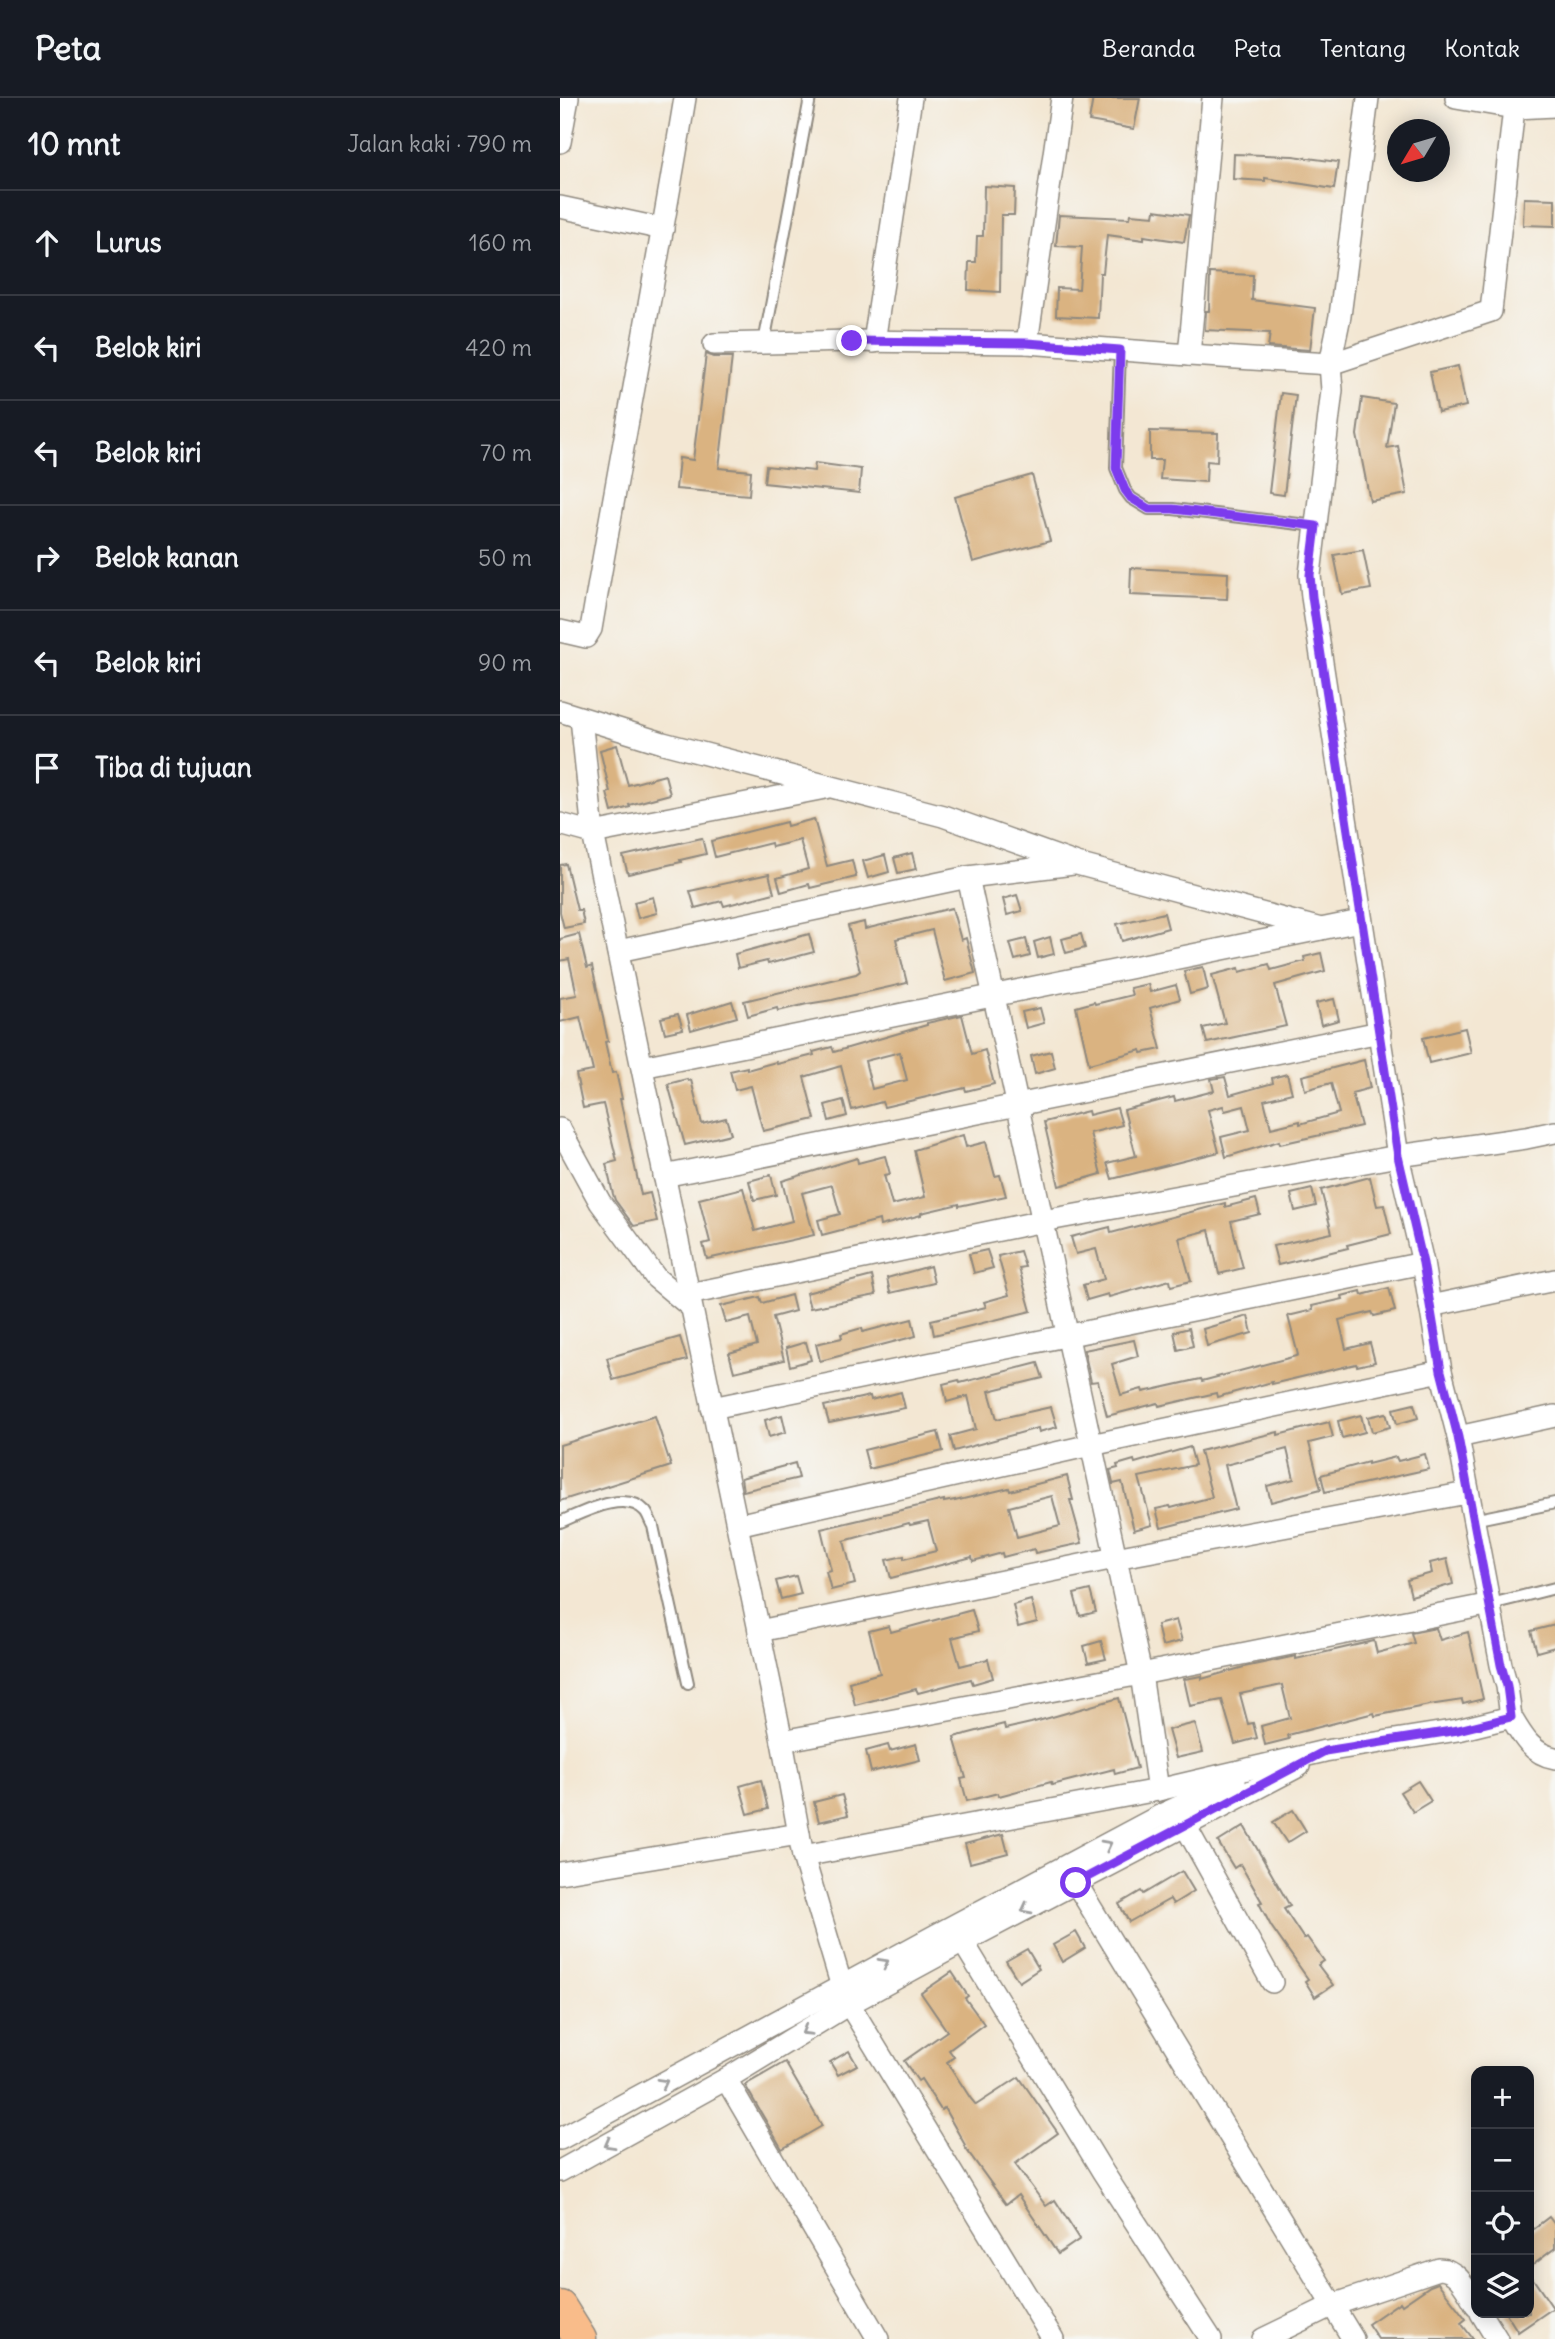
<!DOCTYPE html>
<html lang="id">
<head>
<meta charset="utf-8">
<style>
	:root { --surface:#171b24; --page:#20242c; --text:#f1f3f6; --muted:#9ea1a6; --line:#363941 }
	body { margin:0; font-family:Delius,sans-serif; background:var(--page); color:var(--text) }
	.controls { position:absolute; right:21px; bottom:21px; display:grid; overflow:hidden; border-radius:14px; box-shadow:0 4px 18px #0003 }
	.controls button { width:63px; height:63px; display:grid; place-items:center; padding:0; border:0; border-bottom:2px solid var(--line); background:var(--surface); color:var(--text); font:35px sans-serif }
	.compass { position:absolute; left:827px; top:21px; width:63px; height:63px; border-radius:50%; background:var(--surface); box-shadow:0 4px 18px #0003; rotate:232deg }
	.stop { position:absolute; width:21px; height:21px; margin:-16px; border:5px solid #7c3aed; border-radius:50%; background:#fff }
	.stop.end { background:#7c3aed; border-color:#fff; box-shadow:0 2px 7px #0008 }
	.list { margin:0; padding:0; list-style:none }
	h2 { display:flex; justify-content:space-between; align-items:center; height:91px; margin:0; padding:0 28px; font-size:30px }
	h2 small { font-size:23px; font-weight:400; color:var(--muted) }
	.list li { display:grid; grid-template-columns:46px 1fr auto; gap:21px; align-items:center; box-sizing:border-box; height:105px; padding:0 28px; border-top:2px solid var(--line) }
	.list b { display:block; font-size:26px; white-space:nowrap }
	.list em { font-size:23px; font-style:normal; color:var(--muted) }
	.icon { flex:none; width:38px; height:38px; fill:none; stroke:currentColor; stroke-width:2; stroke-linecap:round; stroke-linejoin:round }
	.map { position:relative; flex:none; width:995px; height:2241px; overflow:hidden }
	header { display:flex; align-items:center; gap:42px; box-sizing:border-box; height:98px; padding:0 35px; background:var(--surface); border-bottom:2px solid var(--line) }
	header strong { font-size:33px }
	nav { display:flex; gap:38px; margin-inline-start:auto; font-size:24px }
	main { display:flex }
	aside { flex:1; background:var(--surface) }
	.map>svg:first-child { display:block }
</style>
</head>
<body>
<header>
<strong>Peta</strong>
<nav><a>Beranda</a><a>Peta</a><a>Tentang</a><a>Kontak</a></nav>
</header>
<main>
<aside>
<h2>10 mnt<small>Jalan kaki · 790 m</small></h2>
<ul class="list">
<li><svg class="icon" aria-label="ahead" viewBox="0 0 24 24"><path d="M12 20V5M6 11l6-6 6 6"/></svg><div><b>Lurus</b></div><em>160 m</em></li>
<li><svg class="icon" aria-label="left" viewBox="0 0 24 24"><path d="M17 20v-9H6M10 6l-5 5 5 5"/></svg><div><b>Belok kiri</b></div><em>420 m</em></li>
<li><svg class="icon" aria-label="left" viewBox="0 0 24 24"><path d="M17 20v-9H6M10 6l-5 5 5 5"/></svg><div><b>Belok kiri</b></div><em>70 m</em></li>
<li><svg class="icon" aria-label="right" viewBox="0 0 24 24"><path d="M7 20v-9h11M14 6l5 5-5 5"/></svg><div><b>Belok kanan</b></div><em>50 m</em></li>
<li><svg class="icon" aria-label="left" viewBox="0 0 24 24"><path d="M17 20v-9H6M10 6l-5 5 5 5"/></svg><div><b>Belok kiri</b></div><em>90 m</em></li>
<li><svg class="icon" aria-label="arrive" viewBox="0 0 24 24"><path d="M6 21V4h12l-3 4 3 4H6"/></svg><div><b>Tiba di tujuan</b></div></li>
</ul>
</aside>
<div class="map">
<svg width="995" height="2241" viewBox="0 0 995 2241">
	<rect width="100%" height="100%" fill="#f6f6f2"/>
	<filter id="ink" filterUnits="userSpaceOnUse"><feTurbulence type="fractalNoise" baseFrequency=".0143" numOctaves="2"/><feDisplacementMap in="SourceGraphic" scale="14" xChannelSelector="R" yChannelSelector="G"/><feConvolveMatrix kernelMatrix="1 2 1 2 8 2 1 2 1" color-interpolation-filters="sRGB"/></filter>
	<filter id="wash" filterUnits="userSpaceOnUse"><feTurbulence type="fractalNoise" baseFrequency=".00686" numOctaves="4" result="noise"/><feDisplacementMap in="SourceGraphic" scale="28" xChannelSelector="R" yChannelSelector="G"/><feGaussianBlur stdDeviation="1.57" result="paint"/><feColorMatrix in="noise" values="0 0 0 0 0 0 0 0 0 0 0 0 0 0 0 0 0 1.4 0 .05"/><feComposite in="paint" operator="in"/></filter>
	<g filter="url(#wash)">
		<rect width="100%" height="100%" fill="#f3e7d3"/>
		<g id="blocks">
			<!-- building -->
			<g fill="#dab381" fill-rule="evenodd">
				<path d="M533 0H580L574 31 529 23Z"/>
				<path d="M674 56 733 58 778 64 774 91 705 80V83L673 81Z"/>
				<path d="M424 88 455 90 454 117H441L440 194 408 192 409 164H416L417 138H423Z"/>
				<path d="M964 100 995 101V128L963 127Z"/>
				<path d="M595 112 629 117 624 144 584 138V142L547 137 543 175H540L538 220 496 218 497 190 519 191 522 149 496 148 499 117 570 120 571 116 594 118Z"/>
				<path d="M650 175 693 177 692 202 755 210 750 252 708 249 710 235 645 232 646 213H649Z"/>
				<path d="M146 256 154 259H172L159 370 191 373 189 397 116 391 119 360 133 362Z"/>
				<path d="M898 268 906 308 878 314 870 274Z"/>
				<path d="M721 295 736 297 724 397 709 395Z"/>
				<path d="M802 300 834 305 827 350 838 348 847 396 810 403 797 337Z"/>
				<path d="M590 333 658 335 657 364 647 363 646 384 600 381 602 362H590Z"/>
				<path d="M255 365 301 371 299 395 204 385 206 368 254 373Z"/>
				<path d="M472 377 490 443 413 464 395 399Z"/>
				<path d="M803 452 811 491 782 496 774 457Z"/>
				<path d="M571 470 668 475 667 501 570 497Z"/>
				<path d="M57 647 68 687 105 677 110 696 69 707 70 709 52 714 47 695 50 694 40 652Z"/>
				<path d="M254 721 267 768 292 762 296 779 250 790 249 786 221 794 217 780 248 771 240 742 212 749 211 745 155 759 151 743 226 724 227 728Z"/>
				<path d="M142 740 146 756 120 762 121 764 68 776 63 758Z"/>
				<path d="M352 755 356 771 338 775 334 760Z"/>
				<path d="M325 757 329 774 308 780 303 763Z"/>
				<path d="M6 766 17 812H21L24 826 4 830 0 814V767Z"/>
				<path d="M209 776 214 795 164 808 162 803 135 810 130 793Z"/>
				<path d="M457 797 462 813 447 817 443 801Z"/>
				<path d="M93 799 97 815 78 820 74 804Z"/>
				<path d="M392 810 401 842 406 840 415 875 385 883 372 832 336 841 347 885 272 902 247 906 218 913 217 910 188 918 184 903 296 876 300 873 288 828 304 824 305 831Z"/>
				<path d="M604 815 608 830 562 843 557 826Z"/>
				<path d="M19 836 27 870 32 868 48 943 45 944 52 975 56 974 62 1001H60L81 1097 90 1095 97 1123 74 1128 55 1102 53 1096 46 1066 57 1063 43 1006 23 1010 16 976 33 973 20 919 0 924V900L17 897 9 861 0 863V841Z"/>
				<path d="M249 836 254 854 208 866 207 863 178 870 175 856Z"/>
				<path d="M521 836 525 850 506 855 502 841Z"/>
				<path d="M490 839 494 856 478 860 474 844Z"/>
				<path d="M466 841 470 858 455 862 450 845Z"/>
				<path d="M761 855 765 873 715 887 726 928 647 945 643 930 665 925 652 877 679 870 680 874 709 866 711 872 745 863 744 859Z"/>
				<path d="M643 869 648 891 630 896 624 873Z"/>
				<path d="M588 886 590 894 616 887 620 901 590 910 601 951 582 955 581 952 529 966 516 909 534 904 535 906 572 897 570 890Z"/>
				<path d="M774 901 779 922 761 927 756 905Z"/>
				<path d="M172 903 177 919 131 932 127 917Z"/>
				<path d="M480 910 484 925 466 930 462 914Z"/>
				<path d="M118 916 123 931 105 935 101 920Z"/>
				<path d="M402 917 412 956 425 952 434 986 406 993 405 990 324 1009 322 1004 292 1012 281 968 244 979 255 1021 203 1033 191 988 175 992 170 973 187 969V972L216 964 217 966 254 957 253 954 272 949 274 954 367 927V925ZM340 954 347 982 312 991 305 963Z"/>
				<path d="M905 930 911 955 869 965 863 940Z"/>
				<path d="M491 953 495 970 475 976 471 958Z"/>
				<path d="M804 962 810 990 792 995 801 1028 720 1046 719 1043 666 1059 661 1039 690 1032 684 1008 665 1013 663 1008 648 1012 659 1054 552 1081 547 1065 576 1058 564 1012 614 999 615 1003 654 993 651 981 665 979 670 997 713 985 712 980 727 976 732 995 704 1002 711 1030 740 1023V1026L779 1015 771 985 745 992 742 978Z"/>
				<path d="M127 981 128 983 131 982 142 1026 166 1020 171 1036 125 1047 108 986Z"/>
				<path d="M283 1002 287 1018 269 1023 265 1007Z"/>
				<path d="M557 1010 562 1027 530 1035 541 1076 499 1088 484 1024 528 1013 529 1017Z"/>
				<path d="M403 1037 406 1049 426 1044 435 1078 440 1077 446 1098 399 1108V1106L361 1115V1117L320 1128 319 1122 262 1137 258 1122 280 1116 272 1087 242 1095 254 1137 147 1161 143 1146 150 1144 139 1101 183 1090 195 1133 232 1123 222 1083 297 1060 298 1065 325 1058 330 1076 324 1077 332 1107 365 1099 354 1052Z"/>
				<path d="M211 1077 216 1097 194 1102 189 1083Z"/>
				<path d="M810 1079 817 1108 824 1107 831 1136 787 1147 788 1150 718 1167 713 1148 772 1135 761 1092Z"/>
				<path d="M752 1091 756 1108 735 1113 731 1096Z"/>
				<path d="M696 1101 700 1116 671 1123 683 1170 659 1176 649 1132 619 1140 631 1183 611 1188 610 1182 549 1199 548 1196 527 1202 523 1187 544 1181 536 1151 516 1156 511 1139 550 1129 551 1135 665 1105V1109Z"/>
				<path d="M427 1152 433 1170 414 1175 409 1156Z"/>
				<path d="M460 1153 465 1169 459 1170 471 1213 374 1237 371 1222 426 1209 424 1204 449 1197 438 1158Z"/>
				<path d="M370 1168 374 1185 330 1195 327 1180Z"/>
				<path d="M312 1178 316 1197 250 1210 246 1195Z"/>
				<path d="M829 1190 835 1213 814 1218 812 1214 779 1222 786 1251 810 1245 815 1264 797 1268 796 1266 712 1286V1284L657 1299 656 1295 599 1308 598 1305 547 1318 538 1283 531 1284 524 1252 574 1242 578 1258 552 1266 561 1297 582 1291 583 1294 641 1281 642 1283 736 1258 738 1257 728 1218 753 1212 752 1208 783 1201 782 1198 801 1193 802 1197Z"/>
				<path d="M231 1197 235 1213 213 1219 224 1262 174 1274 169 1255 197 1247 190 1219 166 1225 161 1208 200 1199 202 1205Z"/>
				<path d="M688 1218 692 1235 647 1248 643 1231Z"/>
				<path d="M352 1221 356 1238 260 1263 256 1246 282 1240 281 1236 302 1230 303 1234Z"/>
				<path d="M629 1230 633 1248 618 1252 614 1234Z"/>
				<path d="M120 1239 127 1262 53 1282 47 1260Z"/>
				<path d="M246 1244 251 1262 230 1268 226 1250Z"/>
				<path d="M478 1265 483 1280 429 1293 437 1321 491 1309 497 1329 479 1334 478 1330 394 1353 390 1338 416 1331 408 1298 387 1304 383 1286 399 1282 400 1285Z"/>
				<path d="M341 1294 345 1310 269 1325 264 1308 310 1298 311 1302Z"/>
				<path d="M854 1306 858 1320 837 1326 833 1311Z"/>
				<path d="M826 1315 830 1329 812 1334 808 1319Z"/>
				<path d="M222 1317 226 1334 209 1339 205 1322Z"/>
				<path d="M801 1317 805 1334 782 1340 778 1323Z"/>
				<path d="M95 1318 111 1368 0 1403V1347Z"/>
				<path d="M769 1324 773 1339 749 1345 761 1391 711 1404 707 1388 734 1381 727 1351 701 1358 665 1367 676 1411 601 1430 596 1411 610 1408 611 1410 652 1399 640 1353 718 1334V1337Z"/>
				<path d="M378 1334 383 1353 309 1371 304 1352Z"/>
				<path d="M630 1349 635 1367 579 1379 592 1427 574 1432 562 1384 553 1386 550 1372 558 1370 557 1367 574 1362 575 1365Z"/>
				<path d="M865 1356 869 1371 765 1394 761 1377 808 1364V1366L836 1359 838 1363Z"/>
				<path d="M235 1365 239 1380 183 1393 181 1380Z"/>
				<path d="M507 1378 513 1402H510L522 1445 475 1455 474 1451 443 1459 442 1455 413 1463 412 1459 331 1480 326 1462 344 1458V1461L376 1453 368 1423 350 1427 349 1425 284 1443 295 1486 271 1492 266 1473 271 1472 261 1431 384 1402V1404L395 1402V1403L449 1390 450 1393ZM492 1398 500 1428 457 1439 449 1409Z"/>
				<path d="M887 1461 893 1486 851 1498 847 1482 872 1475 870 1465Z"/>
				<path d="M236 1478 241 1496 221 1501 216 1483Z"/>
				<path d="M530 1492 536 1514 520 1518 514 1496Z"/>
				<path d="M471 1502 477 1524 458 1529 453 1507Z"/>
				<path d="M412 1512 418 1533 392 1540 400 1568 428 1561 433 1580 413 1586 411 1581 358 1595 356 1591 295 1607 289 1584 320 1575 309 1533 329 1528 331 1534Z"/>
				<path d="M616 1522 622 1543 602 1548 597 1527Z"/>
				<path d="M995 1527V1549L977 1554 971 1533Z"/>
				<path d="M876 1530 880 1542 908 1534 923 1601 903 1606 902 1602 869 1607 815 1618 814 1615 728 1637 729 1641 705 1647 701 1628 730 1620 722 1587 680 1596 688 1626 693 1625 697 1640 675 1646 662 1602 630 1608 624 1581 642 1578V1581L684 1569 736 1558V1561L814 1543 817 1555 854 1545 851 1535Z"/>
				<path d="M541 1543 546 1561 528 1565 524 1548Z"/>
				<path d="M559 1600 577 1670 555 1676 554 1671 492 1687 491 1684 439 1698 438 1695 407 1703 401 1681 406 1680 394 1639 444 1626 445 1631 471 1625Z"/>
				<path d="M635 1625 643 1654 616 1660 608 1632Z"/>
				<path d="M356 1646 360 1662 311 1674 306 1653 328 1647 330 1653Z"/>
				<path d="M201 1682 208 1711 188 1716 180 1688Z"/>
				<path d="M858 1683 871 1703 853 1714 840 1694Z"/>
				<path d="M282 1697 288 1717 259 1724 254 1704Z"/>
				<path d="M733 1712 746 1733 727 1745 713 1724Z"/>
				<path d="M684 1728 730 1808 724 1811 744 1841 747 1839 764 1863 758 1867 773 1887 755 1899 745 1883 748 1881 711 1828 699 1805 702 1804 680 1766 674 1770 658 1744Z"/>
				<path d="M443 1736 448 1755 410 1765 405 1746Z"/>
				<path d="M622 1773 634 1793 613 1806 610 1801 569 1824 559 1806 581 1793 583 1796Z"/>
				<path d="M516 1834 525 1850 502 1864 493 1847Z"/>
				<path d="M467 1851 479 1871 459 1884 446 1863Z"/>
				<path d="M392 1874 408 1898 405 1900 424 1926 389 1952 394 1959 387 1964 411 2001 416 2007 459 1979 498 2035 455 2066 486 2108 495 2102 520 2141 498 2156 458 2097 446 2106 404 2048 405 2047 384 2010 381 2012 361 1981 358 1983 344 1963 387 1933 361 1895Z"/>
				<path d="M289 1953 297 1967 278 1977 270 1964Z"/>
				<path d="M225 1964 262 2028 222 2051 185 1987Z"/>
				<path d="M989 2119 995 2127V2150L969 2170V2134Z"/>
				<path d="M969 2175 993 2210 958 2234 946 2215H969Z"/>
				<path d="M878 2185 906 2221 901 2225 913 2241H818L808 2226 840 2204 842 2207 870 2188Z"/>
			</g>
		</g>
	</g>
	<g filter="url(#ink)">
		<use href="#blocks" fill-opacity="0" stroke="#8f897f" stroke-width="2"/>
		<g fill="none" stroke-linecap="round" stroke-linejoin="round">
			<!-- service casing -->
			<g stroke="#8f897f" stroke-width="14">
				<g id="service">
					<path d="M204 245 250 0"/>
					<path d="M560 252 556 370 565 392 571 400 589 411H613L756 428"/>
					<path d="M913 1422 995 1405"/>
					<path d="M0 1424C22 1415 65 1391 85 1413 88 1416 90 1423 93 1428L128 1585"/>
					<path d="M931 1506 995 1490"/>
				</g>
			</g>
			<!-- minor casing -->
			<g stroke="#8f897f" stroke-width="24">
				<g id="minor">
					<path d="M896 0 954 10 995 8"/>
					<path d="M0 44 8 0"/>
					<path d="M0 109 103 131"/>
					<path d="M314 244 351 0"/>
					<path d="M467 245 502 0"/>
					<path d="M154 246 292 243 467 245 629 257 653 0"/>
					<path d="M629 257 770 266 931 213 954 10"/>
					<path d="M0 533 26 539 31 531C61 354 96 177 125 0"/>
					<path d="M0 613 103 645 383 718 517 766 761 831"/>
					<path d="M21 620 33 735 222 1643 243 1758 282 1889 289 1906 493 2241"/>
					<path d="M0 726 33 735 265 690"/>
					<path d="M408 779 581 1576 598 1692"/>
					<path d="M58 853 408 779 513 766"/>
					<path d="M82 969 800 823"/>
					<path d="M0 1031 40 1104 96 1180 131 1209"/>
					<path d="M104 1078 820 934"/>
					<path d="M129 1196 483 1123 838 1058 966 1040 995 1034"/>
					<path d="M870 1208 995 1182"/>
					<path d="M152 1310 863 1165"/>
					<path d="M898 1339 995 1318"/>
					<path d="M177 1427 531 1347 881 1273"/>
					<path d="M199 1533 555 1460 907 1395"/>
					<path d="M951 1619C962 1638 972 1656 995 1660"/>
					<path d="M222 1643 581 1576 931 1506"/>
					<path d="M626 1729 712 1884"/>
					<path d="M243 1758 598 1692 765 1653 898 1632 951 1619 947 1588 941 1567 898 1339 881 1273 863 1165 838 1058 752 499 750 477 772 292 770 266 780 218 808 0"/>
					<path d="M0 1775 239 1736"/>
					<path d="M516 1785 793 2241"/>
					<path d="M403 1844 543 2074 651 2241"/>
					<path d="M166 1981 318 2241"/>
					<path d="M0 2041 376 1837 603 1716 675 1683"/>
					<path d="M0 2073 166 1981 289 1906 403 1844 739 1668"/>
					<path d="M921 2215 937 2241"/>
					<path d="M703 2241 773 2207 879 2171C898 2171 907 2192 916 2207"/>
				</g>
			</g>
			<!-- primary casing -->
			<g stroke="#8f897f" stroke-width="35">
				<path id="primary" d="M0 2209 20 2241"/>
			</g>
			<!-- service -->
			<use href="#service" stroke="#fff" stroke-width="10"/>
			<!-- minor -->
			<use href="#minor" stroke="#fff" stroke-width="21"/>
			<!-- primary -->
			<use href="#primary" stroke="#f9bc8a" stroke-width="32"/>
		</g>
		<!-- one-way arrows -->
		<defs><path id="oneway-chevron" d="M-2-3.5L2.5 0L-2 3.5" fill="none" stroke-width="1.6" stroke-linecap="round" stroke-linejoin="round" transform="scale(1.75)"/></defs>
		<g stroke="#a0a0a0">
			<use href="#oneway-chevron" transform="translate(547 1747) rotate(-28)"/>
			<use href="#oneway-chevron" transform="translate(466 1811) rotate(152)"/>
			<use href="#oneway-chevron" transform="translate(324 1865) rotate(-29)"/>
			<use href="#oneway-chevron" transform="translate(246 1933) rotate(149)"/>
			<use href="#oneway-chevron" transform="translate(103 1985) rotate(-29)"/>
			<use href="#oneway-chevron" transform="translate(49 2046) rotate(151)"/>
		</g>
	</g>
	<g fill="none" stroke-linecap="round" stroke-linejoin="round" filter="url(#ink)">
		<!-- route -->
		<path stroke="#7c3aed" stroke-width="9" d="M292 243 467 245 560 252 556 370 565 392 571 400 589 411H613L756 428 750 477 752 499 838 1058 863 1165 881 1273 898 1339 941 1567 947 1588 951 1619 898 1632 765 1653 516 1785"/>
	</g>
</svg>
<div class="controls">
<button>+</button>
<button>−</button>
<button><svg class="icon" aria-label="locate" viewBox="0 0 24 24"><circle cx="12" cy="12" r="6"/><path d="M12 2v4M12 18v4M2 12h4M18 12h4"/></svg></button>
<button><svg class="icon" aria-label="layers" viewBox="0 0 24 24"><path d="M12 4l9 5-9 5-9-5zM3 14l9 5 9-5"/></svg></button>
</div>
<svg class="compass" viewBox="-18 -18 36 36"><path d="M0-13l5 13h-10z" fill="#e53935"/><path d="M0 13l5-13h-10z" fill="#9ea1a6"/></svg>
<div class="stop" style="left:516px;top:1785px"></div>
<div class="stop end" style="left:292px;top:243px"></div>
</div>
</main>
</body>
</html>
